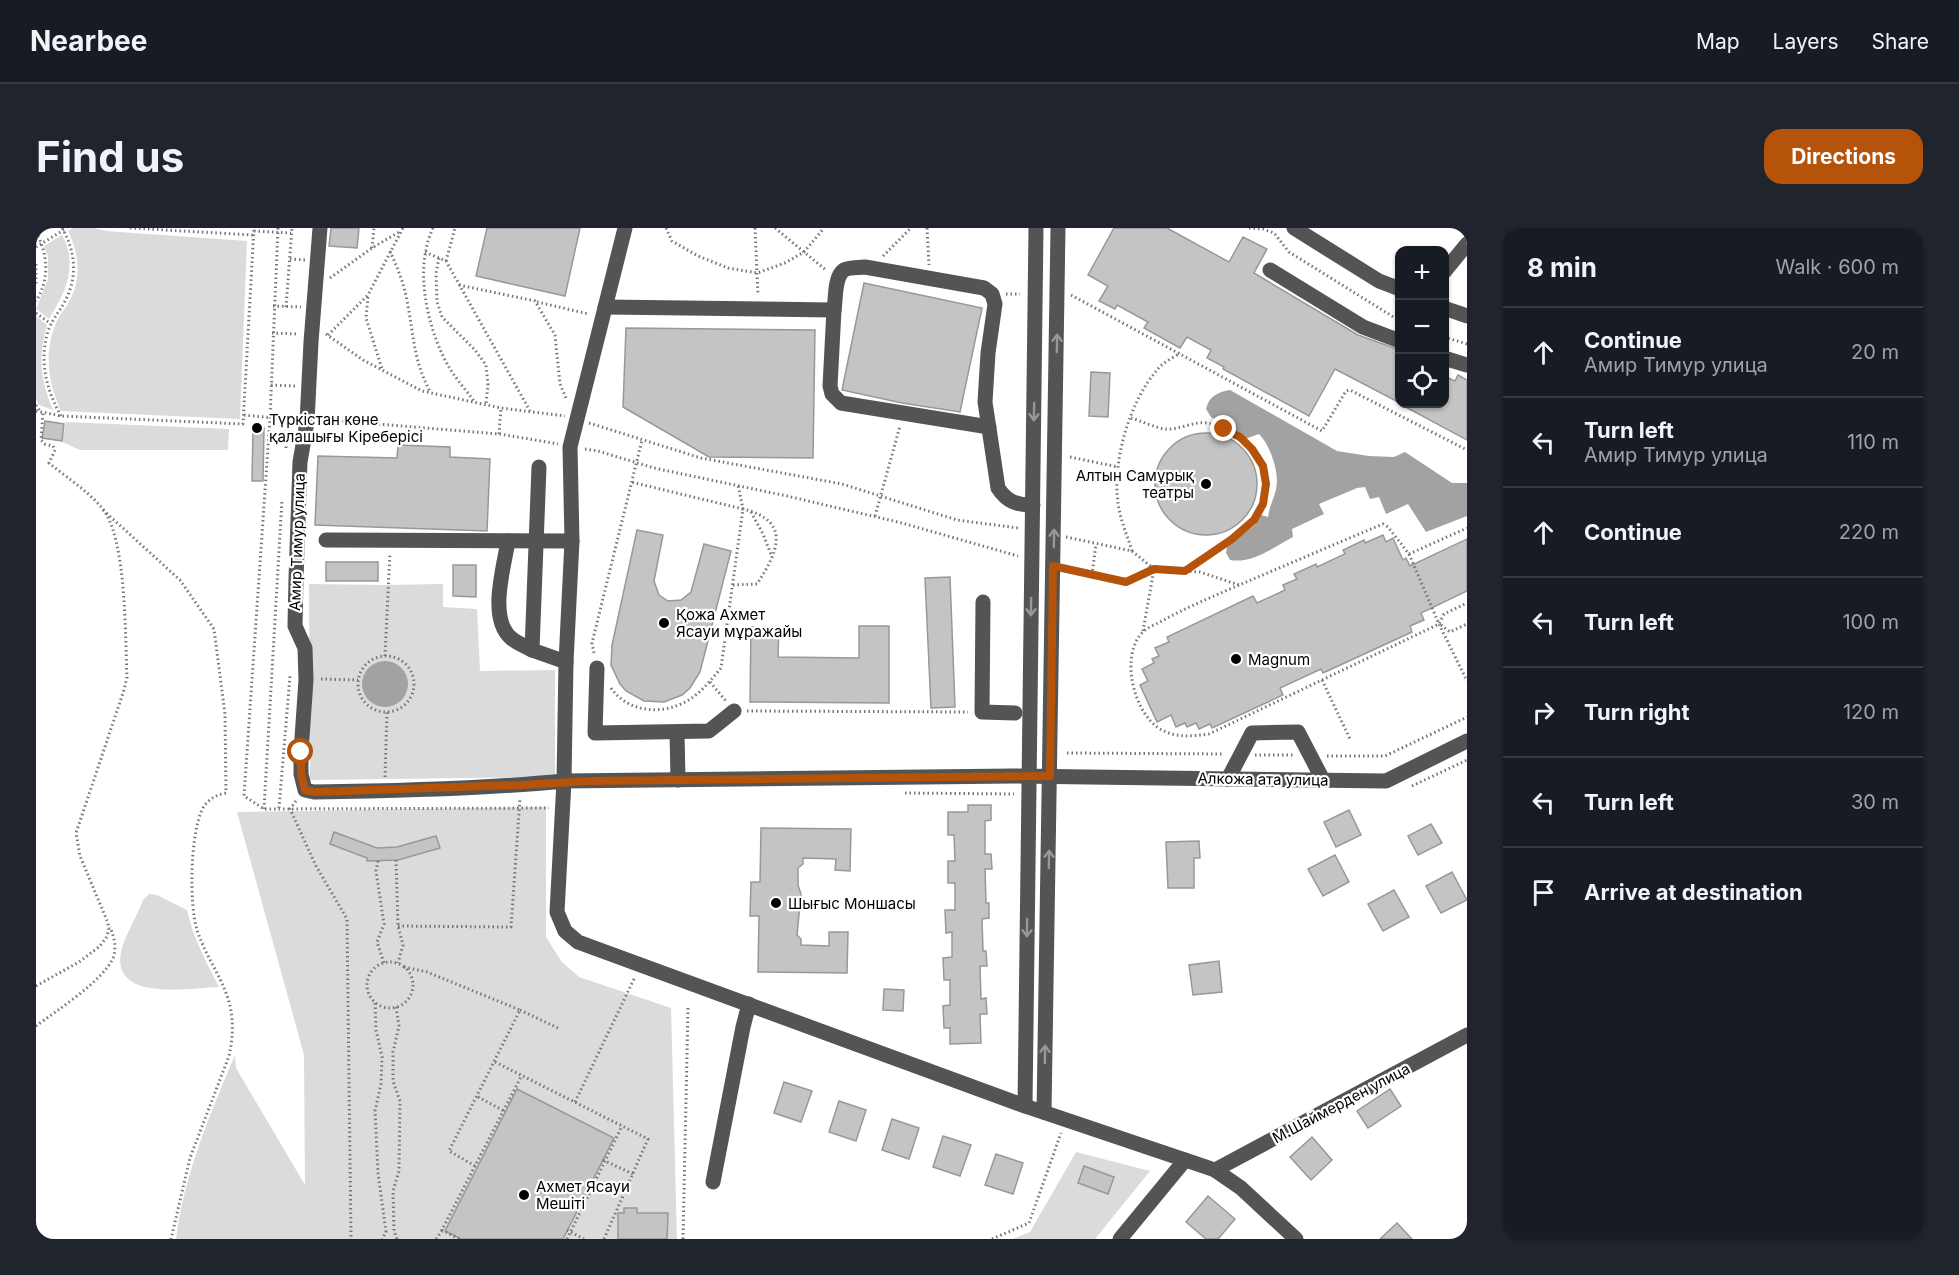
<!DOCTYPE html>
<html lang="en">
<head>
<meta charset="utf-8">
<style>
	:root { --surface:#171b24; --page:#20242c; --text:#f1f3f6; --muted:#9ea1a6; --line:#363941; --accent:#b45309 }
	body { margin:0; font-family:Inter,sans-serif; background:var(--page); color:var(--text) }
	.controls { position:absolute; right:18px; top:18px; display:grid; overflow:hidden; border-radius:12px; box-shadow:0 2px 4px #0004 }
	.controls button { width:54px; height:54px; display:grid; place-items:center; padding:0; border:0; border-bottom:2px solid var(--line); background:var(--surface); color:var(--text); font:30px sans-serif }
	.stop { position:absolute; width:18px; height:18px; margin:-14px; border:4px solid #b45309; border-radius:50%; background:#fff }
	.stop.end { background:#b45309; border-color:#fff; box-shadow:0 2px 6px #0008 }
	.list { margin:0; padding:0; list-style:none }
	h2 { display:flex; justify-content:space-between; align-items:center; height:78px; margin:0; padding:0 24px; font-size:26px }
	h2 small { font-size:20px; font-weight:400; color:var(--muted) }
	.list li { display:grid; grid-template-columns:39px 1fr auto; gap:18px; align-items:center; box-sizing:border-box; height:90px; padding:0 24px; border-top:2px solid var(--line) }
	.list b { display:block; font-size:22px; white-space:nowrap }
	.list p { margin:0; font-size:20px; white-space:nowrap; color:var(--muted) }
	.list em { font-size:20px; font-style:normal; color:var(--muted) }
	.icon { flex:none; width:33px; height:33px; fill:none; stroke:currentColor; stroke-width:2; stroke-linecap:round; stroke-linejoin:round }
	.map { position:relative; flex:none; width:1431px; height:1011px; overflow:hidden; border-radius:18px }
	header { display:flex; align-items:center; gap:36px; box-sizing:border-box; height:84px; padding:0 30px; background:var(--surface); border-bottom:2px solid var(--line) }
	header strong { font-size:28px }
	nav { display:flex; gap:33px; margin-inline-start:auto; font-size:21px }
	.intro { display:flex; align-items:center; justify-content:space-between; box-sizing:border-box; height:144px; padding:0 36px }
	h1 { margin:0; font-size:42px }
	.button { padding:15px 27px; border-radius:18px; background:var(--accent); color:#fff; font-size:21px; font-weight:700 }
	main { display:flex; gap:36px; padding:0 36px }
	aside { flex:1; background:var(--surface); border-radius:18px; box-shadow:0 2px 4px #0004 }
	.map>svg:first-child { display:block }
</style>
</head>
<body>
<header>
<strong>Nearbee</strong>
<nav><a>Map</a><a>Layers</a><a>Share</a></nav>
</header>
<div class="intro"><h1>Find us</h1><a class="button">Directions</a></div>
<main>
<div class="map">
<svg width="1431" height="1011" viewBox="0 0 1431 1011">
	<rect width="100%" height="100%" fill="#fff"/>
	<!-- green -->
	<g fill="#dbdbdb">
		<path d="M37 0H58L70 3 211 13 204 191 25 183C12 154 7 123 21 93 24 86 29 81 33 74 46 51 43 25 32 3Z"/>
		<path d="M26 7C43 37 29 65 13 91L0 81 12 51V29L8 18Z"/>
		<path d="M0 88 11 97C2 130 4 150 17 182L3 177 0 171Z"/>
		<path d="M30 194 193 201 192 222H44L26 214Z"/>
		<path d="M273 356 350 357 407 356V379L441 381 444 443 519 442V549L274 552Z"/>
		<path d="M510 579V709L525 733 543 749 635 780 641 1011H140C148 947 174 886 199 827L200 840 269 957 268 827 201 584Z"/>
		<path d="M113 666 121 667 151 682C157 709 170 734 183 759 153 760 71 775 86 720 91 704 101 688 107 672Z"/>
		<path d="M1040 924 1114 943 1059 1011H977L994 1004Z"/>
	</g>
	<!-- water -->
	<g fill="#a2a2a2">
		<path d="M1194 162 1301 223 1333 228 1358 229 1369 224 1416 255H1431V288L1390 304 1372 276 1350 286 1343 269 1334 271 1329 259 1321 260 1283 276 1288 286 1256 301 1257 309C1238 319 1216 336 1194 332L1190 325 1191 319 1219 297 1225 287 1232 289C1233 279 1238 271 1240 261 1244 245 1234 217 1223 206L1209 211 1175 189 1170 181C1173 168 1182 164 1194 162Z"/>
		<circle cx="349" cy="456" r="23"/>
	</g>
	<!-- building -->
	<g fill="#c4c4c4" stroke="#989898" stroke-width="1.5">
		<path d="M295 0H323L321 20 293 18Z"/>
		<path d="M451 0H544L529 68 440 48Z"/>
		<path d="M1078 0H1131L1193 34 1207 9 1231 21 1218 45 1322 107 1364 122V175L1299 141 1273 188 1187 141 1188 139 1171 130 1175 122 1151 109 1144 120 1108 100 1112 94 1081 77 1079 81 1063 73 1072 58 1052 47Z"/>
		<path d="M828 55 946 80 924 184 866 175 806 162Z"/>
		<path d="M590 100 779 102 777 230 673 229 587 179Z"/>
		<path d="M1055 144 1074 145 1072 189 1053 188Z"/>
		<path d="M1422 147 1431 152V212L1364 176H1408V148L1419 153Z"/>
		<path d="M9 193 28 196 26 213 6 210Z"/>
		<path d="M217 200H228L227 253H216Z"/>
		<circle cx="1170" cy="256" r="51"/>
		<path d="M362 217 414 219V229L454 231 451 303 279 297 282 228 361 230Z"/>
		<path d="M601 302 627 307 618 353 623 367 632 373 645 372 655 364 668 316 695 323 664 444 654 460 646 467 628 474 608 473 590 463 584 456 575 437 576 417Z"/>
		<path d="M1347 307 1350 314 1357 310 1367 332 1370 330 1374 338 1431 311V363L1385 385 1388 392 1374 398 1376 404 1287 445 1285 441 1244 460 1247 467 1176 500 1174 496 1163 501 1160 495 1151 499 1149 495 1140 499 1135 487 1121 494 1104 457 1112 453 1106 441 1118 435 1116 431 1123 428 1119 420 1133 414 1131 409 1217 368 1221 375 1249 362 1247 357 1261 351 1258 346 1280 336 1281 339 1309 326 1307 322 1328 312 1329 315Z"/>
		<rect x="290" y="334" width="52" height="19"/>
		<path d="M417 337H440V369L417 368Z"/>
		<path d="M914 349 919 479 895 480 889 350Z"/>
		<path d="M823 398H853V475L714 474 715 399H743L742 429 823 430Z"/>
		<path d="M932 577H955V592L949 593V626H955L956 641H949L950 675H953V690L946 691 947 723H950L951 738H944L945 771 950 770 951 786H944L945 815 914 816V800H908L907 778 914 777V752H908L907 730 916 729V704L910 705 909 682H919V655H912V633H919L918 607H912V584H932Z"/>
		<path d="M1313 582 1325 607 1300 619 1288 594Z"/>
		<path d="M1395 596 1406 615 1382 627 1372 608Z"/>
		<path d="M725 600 815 601 814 643 799 642 800 631 767 630V636L762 640V657L765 666 761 707 765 711V717L793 718V704H812L811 745 722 744 723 688H714L715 654H724Z"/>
		<path d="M298 604 341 620 361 619 400 608 404 620 362 632 331 633V630L294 616Z"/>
		<path d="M1163 613 1164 630H1158V660H1132L1130 614Z"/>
		<path d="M1299 627 1313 654 1287 668 1272 641Z"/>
		<path d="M1416 644 1431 672 1405 685 1390 658Z"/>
		<path d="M1358 662 1373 689 1347 703 1332 676Z"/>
		<path d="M1183 733 1186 764 1157 767 1153 737Z"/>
		<path d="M848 761 868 762 867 783 847 782Z"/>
		<path d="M748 854 776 863 765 894 738 885Z"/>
		<path d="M481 861 578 910 527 1011H425L409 1003Z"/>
		<path d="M1354 861 1365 878 1332 900 1321 883Z"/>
		<path d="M803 873 830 882 820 913 793 904Z"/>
		<path d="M856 891 883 900 873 931 846 922Z"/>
		<path d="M907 908 935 917 924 948 897 939Z"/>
		<path d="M1276 909 1296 932 1275 952 1254 929Z"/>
		<path d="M960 926 987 935 977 966 949 957Z"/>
		<path d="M1048 938 1078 949 1072 966 1042 955Z"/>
		<path d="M1172 968 1199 991 1182 1011H1170L1150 994Z"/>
		<path d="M588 980H601V985H632L631 1011H582V985H588Z"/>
		<path d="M1361 995 1376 1011H1344Z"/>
	</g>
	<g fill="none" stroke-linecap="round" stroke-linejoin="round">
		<!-- path -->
		<g stroke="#767676" stroke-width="3" stroke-dasharray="1.5 3" stroke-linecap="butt">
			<path d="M94 0 217 7"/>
			<path d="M242 0 234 190 208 568 228 581 513 580"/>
			<path d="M397 0C394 7 391 15 390 22 382 58 395 109 413 139 420 151 430 162 438 173"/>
			<path d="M630 0 636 13 662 28 692 40 721 45 749 35 768 24 788 0"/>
			<path d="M719 0 722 67"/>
			<path d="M739 0 791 43"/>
			<path d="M891 0 893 37"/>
			<path d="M1213 0 1227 1 1238 5 1253 24 1364 93"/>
			<path d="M218 3 255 5"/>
			<path d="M0 4C12 26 14 51 0 73"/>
			<path d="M0 19 31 0"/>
			<path d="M336 20 338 0"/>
			<path d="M354 23C362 41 369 58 372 78 378 110 378 135 395 165"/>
			<path d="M389 24 410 33 494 183"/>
			<path d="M847 28 875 0"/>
			<path d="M403 30 400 45 401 74 406 89 439 122 450 137 452 157 450 176"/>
			<path d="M254 31 269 32"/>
			<path d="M410 33 419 0"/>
			<path d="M0 36V56"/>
			<path d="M294 50 336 20 363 4"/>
			<path d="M423 57 499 73 519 107 524 156 530 170"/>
			<path d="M970 66H984"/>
			<path d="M1035 67 1286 203 1310 163 1314 162 1431 222"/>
			<path d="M332 69 330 90 346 141"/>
			<path d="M501 74 553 86"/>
			<path d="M237 78 265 79"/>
			<path d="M250 79 256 0"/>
			<path d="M0 85 15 96"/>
			<path d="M236 105 262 106"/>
			<path d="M290 106 327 132 386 163 465 180 529 188"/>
			<path d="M292 107 332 67 367 0"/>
			<path d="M1408 109 1431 116"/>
			<path d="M235 157 259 158"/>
			<path d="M0 177 4 183"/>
			<path d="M0 183 25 188 207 196 218 0"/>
			<path d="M208 187 256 192"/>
			<path d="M25 188C10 161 3 133 12 103 16 92 23 84 28 75 42 50 40 24 26 0"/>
			<path d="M1095 190C1106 193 1119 200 1130 201 1143 202 1158 193 1171 195 1191 198 1209 211 1220 228 1254 282 1190 318 1151 342"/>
			<path d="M284 193H305L463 206 522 216"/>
			<path d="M553 195 665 230 806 256 921 292 982 300"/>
			<path d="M463 206 465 180"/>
			<path d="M250 220 252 192"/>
			<path d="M549 221 562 223 618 240 751 268 866 295 982 328"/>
			<path d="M1034 229 1082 239"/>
			<path d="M67 282 144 352 178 401 189 486 190 565C180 567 172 571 167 580 154 604 153 676 161 702 169 727 186 749 193 774 198 792 197 810 193 828L154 930 135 1011"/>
			<path d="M715 284 727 306 736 329"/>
			<path d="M839 288 864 198"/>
			<path d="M1030 309 1096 323 1118 341 1090 354 1032 342"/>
			<path d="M1096 323C1091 307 1084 291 1082 275 1076 233 1094 172 1122 141 1127 134 1137 130 1144 125"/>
			<path d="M1373 326 1403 396 1431 453"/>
			<path d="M1056 347 1060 316"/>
			<path d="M697 357 721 356C742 324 756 293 707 281L702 257"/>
			<path d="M1203 357C1176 369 1149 380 1124 394 1119 397 1112 399 1108 403 1082 426 1098 490 1128 503 1143 510 1157 508 1173 506L1403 396 1408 386 1431 375"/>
			<path d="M1405 397 1414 404 1431 396"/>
			<path d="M1107 403 1118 341 1164 344 1203 357 1342 298 1347 296 1352 299 1373 326 1431 300"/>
			<path d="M558 425 556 415 606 212"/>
			<circle cx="350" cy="456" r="28"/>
			<path d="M349 428 354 325"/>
			<path d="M285 451 322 452"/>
			<path d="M1286 452 1314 511"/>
			<path d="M674 454 690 473"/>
			<path d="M575 460C592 485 627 487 651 473 665 465 675 452 685 440L707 281 595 254"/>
			<path d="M711 483 932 484"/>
			<path d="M1031 525 1188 526"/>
			<path d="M1219 527H1257"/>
			<path d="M1291 528H1349L1431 489"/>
			<path d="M349 549 351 484"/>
			<path d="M1376 558 1431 532"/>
			<path d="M869 565 978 566"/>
			<path d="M260 573 254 581 280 638 311 691 315 1011"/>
			<path d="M243 580 254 448"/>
			<path d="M228 581 246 271"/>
			<path d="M360 632 362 698 367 717 362 735"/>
			<path d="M342 633 340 643 348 696 341 714 348 735"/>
			<path d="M362 698 475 699 484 571"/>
			<circle cx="354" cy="757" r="23"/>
			<path d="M368 739 391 744 484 782 413 923 439 938"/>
			<path d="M0 758 43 734 64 718 70 710 73 702 72 695 44 628 40 605 88 462 91 449C89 410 91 310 66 280 52 263 30 249 13 235L19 222 17 218 9 216 5 212 7 184"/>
			<path d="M339 775 340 802 346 829 345 856 339 883 342 945 350 1004 346 1011"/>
			<path d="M360 779 363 798 357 824V853L364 873 363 943 357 963 358 1003 361 1011"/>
			<path d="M484 782 524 801"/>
			<path d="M0 798C20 783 67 753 77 730 81 719 78 709 74 699"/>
			<path d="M459 834 612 911 568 1011"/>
			<path d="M442 869 468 883"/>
			<path d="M539 874 599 749"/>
			<path d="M567 932 597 946"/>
			<path d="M531 1002 548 1011"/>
			<path d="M400 1011 406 1003"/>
			<path d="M423 1011 406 1002 486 847"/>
			<path d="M531 1011 586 898"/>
			<path d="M647 1011 652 780"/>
			<path d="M956 1011 993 995 1025 905"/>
		</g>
		<!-- minor -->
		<g stroke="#545454" stroke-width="15">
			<path d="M284 0 275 114 271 194 264 234 260 351 259 398 269 420 270 452 265 524V546L269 562 278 564C361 563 445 561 528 553L521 684 529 703 542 714 989 878 1179 942 1205 960 1260 1011"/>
			<path d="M589 0 534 219 536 313 530 434 528 553 978 548 1350 553 1431 513"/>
			<path d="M1258 0 1343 53 1364 61"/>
			<path d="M1234 42 1327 99 1364 113"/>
			<path d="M1408 44 1431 16"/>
			<path d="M569 79 798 82C800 71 798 49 808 42 813 39 823 40 829 39L948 60 956 66 959 76 952 125 949 174 962 260C971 274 981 277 997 277"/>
			<path d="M1408 80 1431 88"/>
			<path d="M798 82 794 158 796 166 805 175 953 199"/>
			<path d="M1408 130 1431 137"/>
			<path d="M503 239 496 422 530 434"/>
			<path d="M290 312 536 313"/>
			<path d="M472 313C468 339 452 390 475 410 481 415 489 418 496 422"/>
			<path d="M947 374 946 484 979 485"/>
			<path d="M561 440 559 505 673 503 698 483"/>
			<path d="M641 504 642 552"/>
			<path d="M1192 551 1216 505 1262 504 1287 552"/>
			<path d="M989 878 1000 0"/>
			<path d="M1008 884 1022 0"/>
			<path d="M1179 942 1431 807"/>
			<path d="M677 954 707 799 713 776"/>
			<path d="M1084 1011 1149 932"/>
		</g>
	</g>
	<!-- one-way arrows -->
	<defs><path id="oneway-shaft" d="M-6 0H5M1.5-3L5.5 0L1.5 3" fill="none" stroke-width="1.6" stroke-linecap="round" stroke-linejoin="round" transform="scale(1.5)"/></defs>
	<g stroke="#989898">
		<use href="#oneway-shaft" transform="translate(1021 115) rotate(-89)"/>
		<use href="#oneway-shaft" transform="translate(998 184) rotate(91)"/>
		<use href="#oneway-shaft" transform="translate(1018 310) rotate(-89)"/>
		<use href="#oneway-shaft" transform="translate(995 379) rotate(91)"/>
		<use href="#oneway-shaft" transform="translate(1013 631) rotate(-89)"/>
		<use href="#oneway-shaft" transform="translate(991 700) rotate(91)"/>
		<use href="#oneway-shaft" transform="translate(1009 826) rotate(-89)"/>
	</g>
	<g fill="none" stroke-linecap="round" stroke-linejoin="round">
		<!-- route -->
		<path stroke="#b45309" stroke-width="8" d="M265 524V546L269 562 278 564 485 557 553 553 1014 548 1017 338 1090 354 1118 341 1149 343 1196 311 1218 292 1227 276 1230 256 1227 238 1216 221 1204 209 1188 201"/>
	</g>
	<!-- markers -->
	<g fill="#000" stroke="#fff" stroke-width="2">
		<circle cx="221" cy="200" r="6"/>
		<circle cx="1170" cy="256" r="6"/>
		<circle cx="628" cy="395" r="6"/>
		<circle cx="1200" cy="431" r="6"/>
		<circle cx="740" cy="675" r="6"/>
		<circle cx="488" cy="967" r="6"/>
	</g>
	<g text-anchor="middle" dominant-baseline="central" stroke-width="4.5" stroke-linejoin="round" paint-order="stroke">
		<!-- poi labels -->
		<g font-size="15" fill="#000" stroke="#fff" text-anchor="start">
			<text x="233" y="191">Түркістан көне<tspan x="233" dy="17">қалашығы Кіреберісі</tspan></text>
			<text x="1158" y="247" text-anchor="end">Алтын Самұрық<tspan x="1158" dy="17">театры</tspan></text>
			<text x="640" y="386">Қожа Ахмет<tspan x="640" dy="17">Ясауи мұражайы</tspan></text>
			<text x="1212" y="431">Magnum</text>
			<text x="752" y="675">Шығыс Моншасы</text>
			<text x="500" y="958">Ахмет Ясауи<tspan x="500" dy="17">Мешіті</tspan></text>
		</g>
		<!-- street labels -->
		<g font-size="15" fill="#000" stroke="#fff">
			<text transform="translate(261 314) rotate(-88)">Амир Тимур улица</text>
			<text transform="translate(1227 551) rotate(1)">Алкожа ата улица</text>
			<text transform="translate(1305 875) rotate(-28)">М.Шаймерден улица</text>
		</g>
	</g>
</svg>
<div class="controls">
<button>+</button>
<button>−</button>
<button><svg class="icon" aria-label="locate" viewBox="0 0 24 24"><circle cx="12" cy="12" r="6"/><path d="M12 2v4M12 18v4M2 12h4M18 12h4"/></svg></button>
</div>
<div class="stop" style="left:265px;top:524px"></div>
<div class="stop end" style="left:1188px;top:201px"></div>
</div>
<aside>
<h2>8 min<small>Walk · 600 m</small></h2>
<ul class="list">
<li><svg class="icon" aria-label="ahead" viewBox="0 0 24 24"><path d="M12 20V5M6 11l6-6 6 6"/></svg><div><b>Continue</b><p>Амир Тимур улица</p></div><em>20 m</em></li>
<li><svg class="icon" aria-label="left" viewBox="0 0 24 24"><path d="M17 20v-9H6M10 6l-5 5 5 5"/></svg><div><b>Turn left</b><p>Амир Тимур улица</p></div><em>110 m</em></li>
<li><svg class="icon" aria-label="ahead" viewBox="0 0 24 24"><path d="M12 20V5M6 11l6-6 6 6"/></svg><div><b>Continue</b></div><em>220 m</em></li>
<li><svg class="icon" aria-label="left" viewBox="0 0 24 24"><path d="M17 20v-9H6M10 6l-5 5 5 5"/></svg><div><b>Turn left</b></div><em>100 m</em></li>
<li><svg class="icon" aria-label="right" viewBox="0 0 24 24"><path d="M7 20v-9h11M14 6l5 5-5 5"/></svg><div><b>Turn right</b></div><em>120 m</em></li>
<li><svg class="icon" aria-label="left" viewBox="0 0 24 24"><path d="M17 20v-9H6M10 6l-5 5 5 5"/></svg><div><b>Turn left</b></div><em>30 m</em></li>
<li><svg class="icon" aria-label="arrive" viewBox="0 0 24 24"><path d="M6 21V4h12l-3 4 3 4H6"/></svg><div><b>Arrive at destination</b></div></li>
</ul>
</aside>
</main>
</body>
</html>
